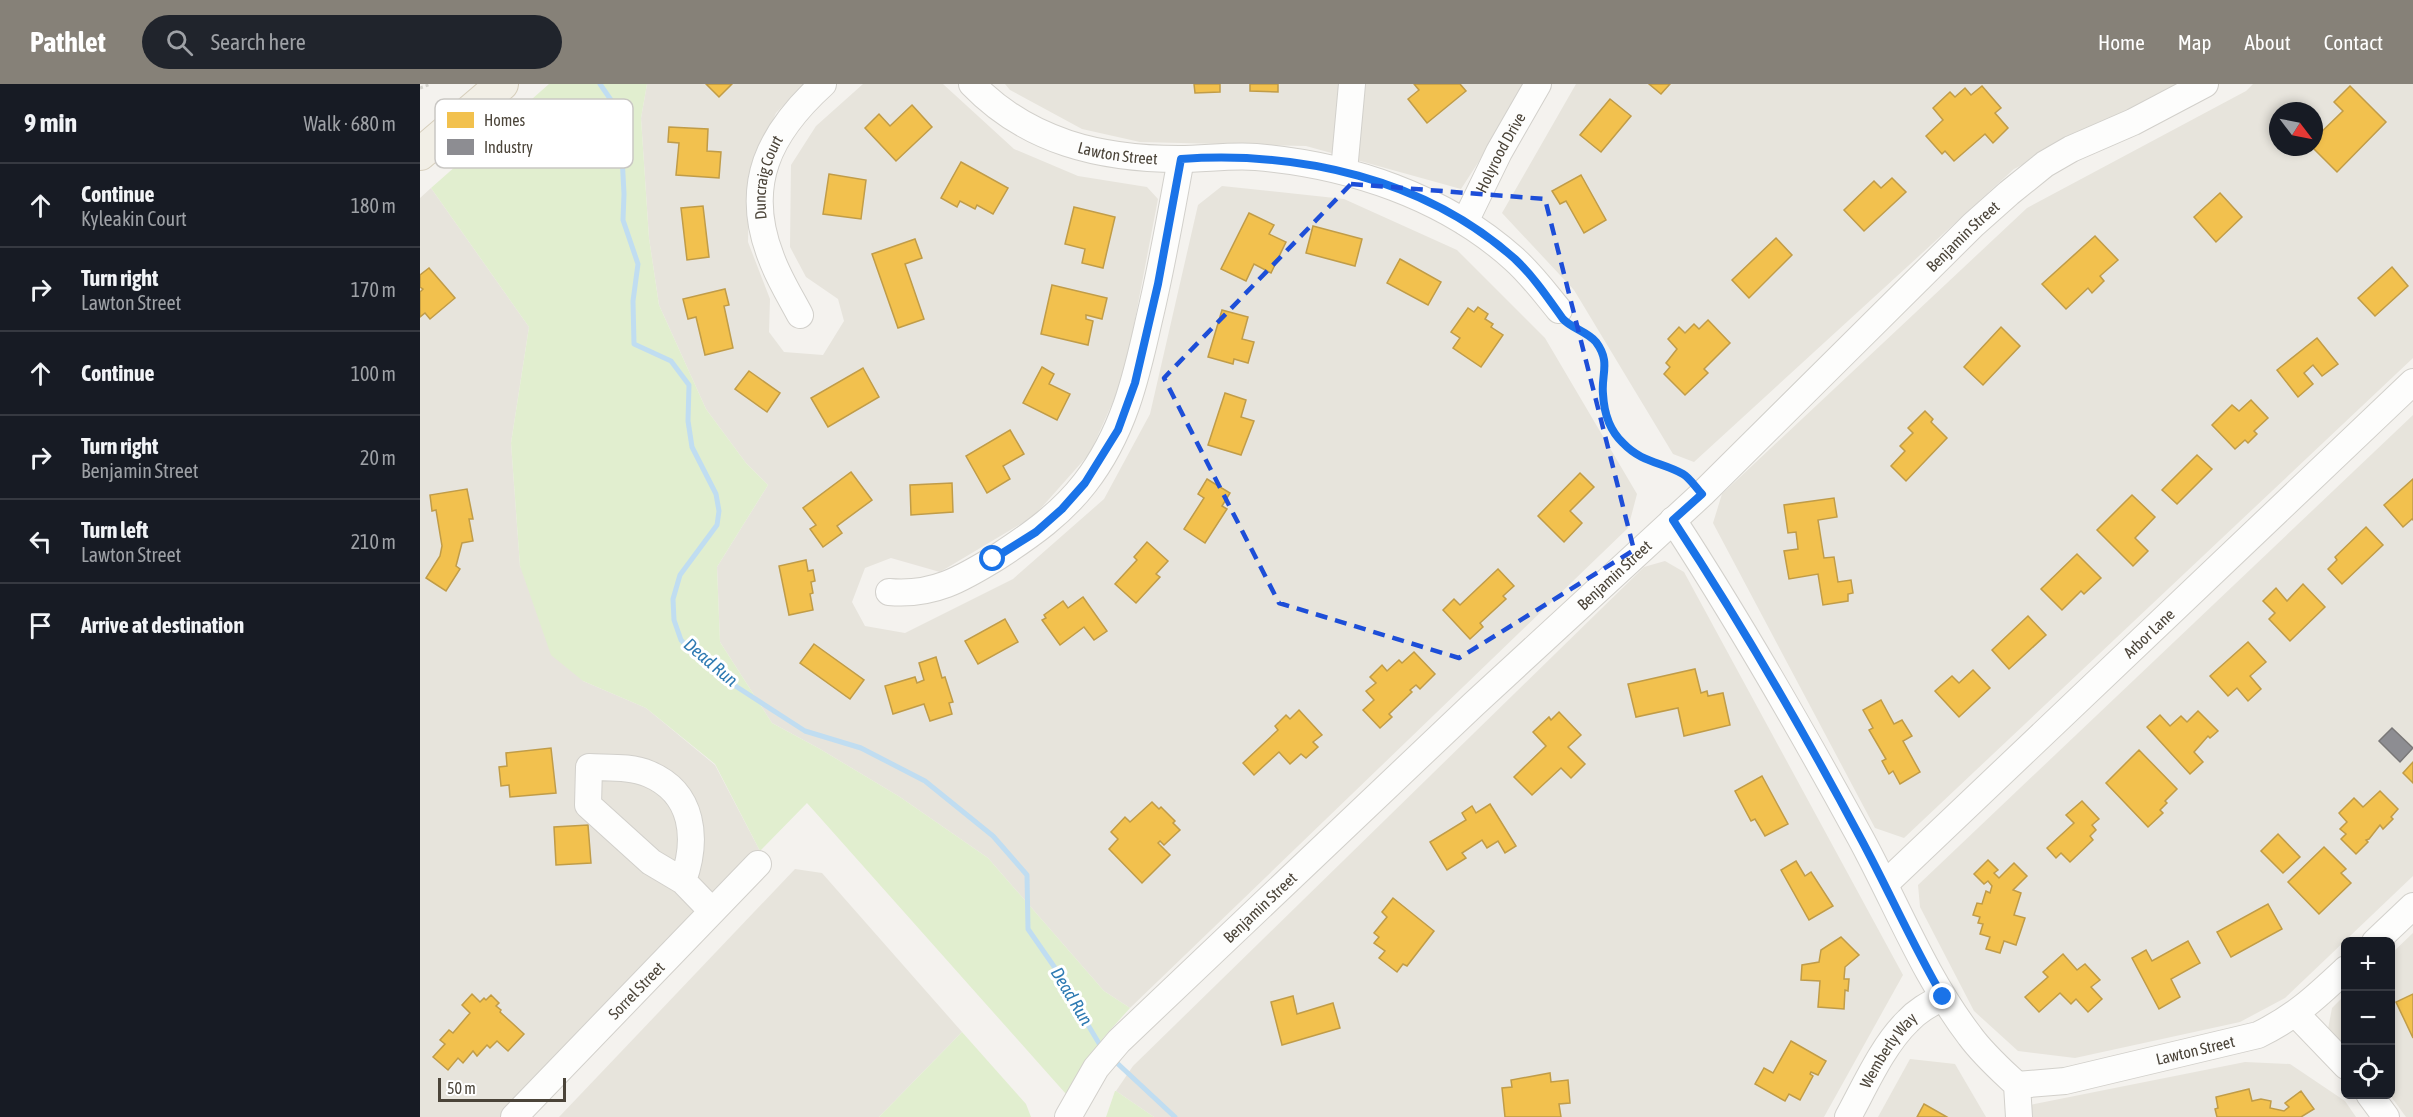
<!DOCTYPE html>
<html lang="en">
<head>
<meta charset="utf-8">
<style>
	:root { --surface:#171b24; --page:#20242c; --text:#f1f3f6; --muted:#9ea1a6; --line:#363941; --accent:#868178 }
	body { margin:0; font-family:"Asap Condensed",sans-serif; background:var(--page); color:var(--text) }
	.controls { position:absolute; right:18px; bottom:18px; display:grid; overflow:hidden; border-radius:9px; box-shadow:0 3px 9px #0003 }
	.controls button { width:54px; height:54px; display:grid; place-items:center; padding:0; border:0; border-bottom:2px solid var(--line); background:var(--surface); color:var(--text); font:30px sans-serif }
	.compass { position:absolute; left:1849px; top:18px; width:54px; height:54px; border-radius:50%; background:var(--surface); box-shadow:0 3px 9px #0003; rotate:122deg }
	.scale { position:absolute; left:18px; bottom:15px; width:128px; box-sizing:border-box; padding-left:6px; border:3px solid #4b4439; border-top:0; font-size:16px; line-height:21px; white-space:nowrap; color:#4b4439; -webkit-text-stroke:4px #fff; paint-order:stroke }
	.stop { position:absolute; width:18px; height:18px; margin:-14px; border:4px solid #1a73e8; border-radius:50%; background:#fff }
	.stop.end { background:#1a73e8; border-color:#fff; box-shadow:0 2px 6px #0008 }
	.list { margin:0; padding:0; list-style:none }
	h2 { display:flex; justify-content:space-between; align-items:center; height:78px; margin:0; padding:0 24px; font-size:26px }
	h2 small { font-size:20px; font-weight:400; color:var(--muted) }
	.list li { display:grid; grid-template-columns:39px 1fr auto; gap:18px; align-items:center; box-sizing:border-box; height:84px; padding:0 24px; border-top:2px solid var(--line) }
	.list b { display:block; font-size:22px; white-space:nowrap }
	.list p { margin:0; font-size:20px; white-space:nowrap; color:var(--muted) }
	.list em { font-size:20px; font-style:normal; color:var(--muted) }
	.icon { flex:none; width:33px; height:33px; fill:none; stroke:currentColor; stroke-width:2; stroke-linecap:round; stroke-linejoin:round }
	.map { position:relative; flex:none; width:1993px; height:1033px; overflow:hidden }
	header { display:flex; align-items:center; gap:36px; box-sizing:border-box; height:84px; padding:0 30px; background:var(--accent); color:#fff }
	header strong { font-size:28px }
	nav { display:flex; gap:33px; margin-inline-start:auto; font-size:21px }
	.search { width:420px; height:54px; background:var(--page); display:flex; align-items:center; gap:15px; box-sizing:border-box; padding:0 21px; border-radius:33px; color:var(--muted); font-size:22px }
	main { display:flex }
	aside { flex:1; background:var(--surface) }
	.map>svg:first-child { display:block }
</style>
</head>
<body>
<header>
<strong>Pathlet</strong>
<div class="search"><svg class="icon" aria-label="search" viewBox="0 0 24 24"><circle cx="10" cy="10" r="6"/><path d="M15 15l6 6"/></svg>Search here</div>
<nav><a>Home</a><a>Map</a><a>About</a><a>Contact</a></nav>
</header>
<main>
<aside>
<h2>9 min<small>Walk · 680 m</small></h2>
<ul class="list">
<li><svg class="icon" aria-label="ahead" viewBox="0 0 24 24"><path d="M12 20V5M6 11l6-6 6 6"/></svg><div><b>Continue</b><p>Kyleakin Court</p></div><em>180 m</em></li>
<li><svg class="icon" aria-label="right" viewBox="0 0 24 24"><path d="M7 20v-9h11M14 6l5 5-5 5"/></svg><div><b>Turn right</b><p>Lawton Street</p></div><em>170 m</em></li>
<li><svg class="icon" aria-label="ahead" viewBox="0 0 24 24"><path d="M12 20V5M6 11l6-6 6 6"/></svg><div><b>Continue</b></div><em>100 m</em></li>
<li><svg class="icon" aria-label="right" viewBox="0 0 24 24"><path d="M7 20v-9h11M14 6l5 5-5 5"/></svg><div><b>Turn right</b><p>Benjamin Street</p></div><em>20 m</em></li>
<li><svg class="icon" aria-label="left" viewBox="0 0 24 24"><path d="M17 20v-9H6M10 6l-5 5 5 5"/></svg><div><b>Turn left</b><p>Lawton Street</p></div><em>210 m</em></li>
<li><svg class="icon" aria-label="arrive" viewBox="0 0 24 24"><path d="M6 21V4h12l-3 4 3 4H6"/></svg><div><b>Arrive at destination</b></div></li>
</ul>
</aside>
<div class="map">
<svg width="1993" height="1033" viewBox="0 0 1993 1033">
	<rect width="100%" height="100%" fill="#f4f2ee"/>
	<!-- residential -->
	<g fill="#e7e4dc" fill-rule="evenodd">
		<path d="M227 0H384L356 29 329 89 328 158 350 215 349 248 364 268 403 271 424 237 418 215 386 193 370 163 371 81 396 42 443 0H523L594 65 658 92 727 103 738 115 704 293 670 369 614 432 520 488 471 474 445 484 432 518 445 542 485 549 593 495 684 415 730 330 778 121 802 102 924 115 1037 166 1125 254 1217 410 1208 444 710 924 684 907 568 774 480 713 400 665 352 639 300 558 297 483 348 401 326 379 286 325 239 221 229 154 221 34Z"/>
		<path d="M585 0H1109L1041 105 886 62 720 58 662 45 590 6Z"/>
		<path d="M1156 0H1759L1594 85 1274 378 1253 370 1154 206 1082 129Z"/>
		<path d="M1833 0H1993V274L1484 754 1455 744 1293 439 1302 410 1607 124 1826 7ZM1858 27H1894V63H1858Z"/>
		<path d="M11 104 109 243 91 359 100 482 163 597 226 624 295 681 340 767 80 1033H0V114Z"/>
		<path d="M1993 331V792L1865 914 1820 938 1655 974 1598 967 1554 927 1500 823 1498 801Z"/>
		<path d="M1245 477 1264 488 1483 891 1404 1033H734L696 1007 713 982 1224 483Z"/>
		<path d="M375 785 402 789 542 948 459 1033H139Z"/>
		<path d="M1993 849V1033H1986L1970 1011 1971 870Z"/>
		<path d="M1925 911V962L1908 945 1912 924Z"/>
		<path d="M1490 975 1535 980 1566 1033H1458Z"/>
		<path d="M1825 978 1870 980 1925 1017 1936 1033H1586L1590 1025Z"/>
	</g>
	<!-- green -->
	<g fill="#e1eecf">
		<path d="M129 0H227L221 34 229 154 239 221 286 325 326 379 348 401 297 483 300 558 352 639 400 665 480 713 568 774 684 907 710 924 684 953 646 1010 387 719 340 767 295 680 226 624 163 597 131 571 100 482 91 359 109 243 11 104Z"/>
		<path d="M542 948 606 1020 611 1033H459Z"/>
		<path d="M695 1007H696L734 1033H686Z"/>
	</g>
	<!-- homes -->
	<g fill="#f2c14e" stroke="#c09c48" stroke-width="1.5">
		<path d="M286 0H312L299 13Z"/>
		<path d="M774 0H800V8L775 9Z"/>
		<path d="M830 0H858V8L830 7Z"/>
		<path d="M994 0H1040L1046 7 1007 39 988 15 999 6Z"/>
		<path d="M1229 0H1250L1241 10Z"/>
		<path d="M1562 2 1581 24 1575 29 1588 44 1573 59 1565 50 1534 77 1525 67 1522 70 1506 52 1523 36 1513 24 1530 8 1535 13 1545 4 1551 11Z"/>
		<path d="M1930 2 1966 38 1917 88 1892 63H1894V55L1923 27 1914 18Z"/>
		<path d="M1190 15 1211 32 1181 68 1160 51Z"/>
		<path d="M492 21 512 43 476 77 445 44 459 30 470 42Z"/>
		<path d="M249 43 288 45 287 67 301 68 299 94 256 91 259 59 248 58Z"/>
		<path d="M541 78 588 104 573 130 557 121 555 125 540 117 537 123 521 114Z"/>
		<path d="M409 90 446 96 441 135 403 130Z"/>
		<path d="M1161 91 1186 136 1164 149 1146 117 1140 120 1132 107Z"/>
		<path d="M1472 94 1486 108 1444 147 1424 126 1454 97 1461 104Z"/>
		<path d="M1800 109 1822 133 1796 158 1774 133Z"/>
		<path d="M283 122 289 173 267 176 261 124Z"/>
		<path d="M654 123 695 133 683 184 662 179 665 165 645 160Z"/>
		<path d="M829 129 854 141 849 150 866 158 851 189 834 180 826 197 801 185Z"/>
		<path d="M893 142 942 155 935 182 886 169Z"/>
		<path d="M1675 152 1698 176 1680 192 1684 197 1672 209 1668 204 1646 225 1622 200Z"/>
		<path d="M1356 154 1372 171 1329 214 1312 196Z"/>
		<path d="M495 155 502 174 485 180 504 235 478 244 452 170Z"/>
		<path d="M980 175 1021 198 1008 221 967 199Z"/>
		<path d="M1972 183 1988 202 1955 232 1938 214Z"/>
		<path d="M9 184 35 214 10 235 5 229 0 233V208L3 205 0 203V191Z"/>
		<path d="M632 201 687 214 682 235 666 231V235L673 237 668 261 621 250Z"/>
		<path d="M305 205 309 221 304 222 313 264 285 271 276 233 268 235 263 215Z"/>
		<path d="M1058 223 1068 230 1065 235 1073 240 1071 243 1083 251 1061 283 1033 264 1040 254 1031 248 1048 224 1054 228Z"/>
		<path d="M802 226 828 233 822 255 834 258 828 279 814 275 813 280 788 273Z"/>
		<path d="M1288 236 1310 259 1284 285 1288 289 1265 311 1244 290 1250 283 1246 279 1257 265 1248 255 1259 243 1265 249 1274 240 1279 245Z"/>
		<path d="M1581 243 1600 262 1563 301 1544 283Z"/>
		<path d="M1897 254 1918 280 1902 292 1893 281 1884 289 1893 300 1878 313 1857 286Z"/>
		<path d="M622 283 634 290 629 300 650 310 637 336 603 319Z"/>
		<path d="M443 284 459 313 408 343 391 314Z"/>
		<path d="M329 287 360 309 347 328 315 305Z"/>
		<path d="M805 309 826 316 821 333 834 337 821 371 788 361Z"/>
		<path d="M1831 316 1848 334 1834 347 1837 350 1828 359 1825 356 1815 365 1792 341 1812 321 1819 327Z"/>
		<path d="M1505 327 1513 335 1511 338 1527 354 1486 397 1471 382 1485 367 1480 362 1493 349 1488 344Z"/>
		<path d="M590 346 604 370 583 382 590 395 567 409 546 372Z"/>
		<path d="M1777 371 1792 385 1757 420 1742 406Z"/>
		<path d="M431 388 452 416 417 442 422 449 403 463 390 445 396 441 383 424Z"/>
		<path d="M1160 389 1174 403 1150 427 1162 439 1144 458 1118 432Z"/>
		<path d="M787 395 810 409 802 422 807 425 785 459 764 445 784 414 778 410Z"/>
		<path d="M1993 395V436L1992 435 1983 443 1964 421Z"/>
		<path d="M532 399 533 428 491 431 490 401Z"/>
		<path d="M47 405 53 435H49L53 457 42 459 36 482 40 485 26 507 6 494 20 472 22 462 16 426 12 427 10 411Z"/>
		<path d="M1712 411 1735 433 1715 454 1728 467 1713 482 1677 446Z"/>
		<path d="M1414 414 1417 433 1398 436 1404 474 1414 473 1418 498 1431 496 1433 509 1428 510V517L1403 521 1398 490 1369 495 1364 467 1378 465 1376 448 1368 449 1364 421Z"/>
		<path d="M1946 443 1963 461 1922 500 1908 485 1917 476 1915 473Z"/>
		<path d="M727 458 748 477 736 490 740 493 716 519 695 500 717 476 714 473Z"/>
		<path d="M1657 470 1681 494 1664 510 1661 507 1642 526 1621 505Z"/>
		<path d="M386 476 388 487 393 486 395 497 391 498 393 509 390 510 393 526 369 531 359 482Z"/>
		<path d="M1078 485 1094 502 1083 512 1086 515 1060 539 1063 543 1050 555 1023 526 1034 515 1040 521Z"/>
		<path d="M1883 500 1905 523 1870 557 1849 535 1855 529 1843 517 1856 504 1867 517Z"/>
		<path d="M663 513 687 547 674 556 664 543 640 561 622 536 626 534 624 531 643 517 648 524Z"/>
		<path d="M1608 532 1626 551 1589 585 1572 566Z"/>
		<path d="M585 535 598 558 558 580 545 557Z"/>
		<path d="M1828 558 1846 578 1830 592 1841 605 1828 617 1817 604 1808 612 1790 592Z"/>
		<path d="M394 560 444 596 430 615 380 579Z"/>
		<path d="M994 568 1015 590 1000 605 996 601 990 606 992 608 969 630 972 633 960 644 943 626 954 616 946 607 956 599 950 593 962 581 967 587 979 576 982 579Z"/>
		<path d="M516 573 522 594 525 593 533 618 529 619 532 630 510 637 504 620 473 630 465 602 495 593 497 599 504 596 499 579Z"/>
		<path d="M1275 585 1281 609 1287 607 1288 612 1303 609 1310 641 1264 652 1258 624 1216 633 1208 600Z"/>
		<path d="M1553 586 1570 604 1539 633 1515 607 1532 592 1539 599Z"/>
		<path d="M1461 616 1474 640 1482 636 1492 652 1483 657 1500 688 1480 700 1473 687 1469 690 1462 677 1466 675 1449 646 1453 644 1443 626Z"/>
		<path d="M879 626 902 651 893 658 898 663 886 674 881 670 870 680 859 668 834 691 823 679 858 646 855 642 866 631 870 635Z"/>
		<path d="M1778 627 1798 647 1790 654 1788 652 1774 668 1783 678 1770 690 1727 643 1740 631 1750 642 1761 632 1767 638Z"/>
		<path d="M1139 628 1161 651 1148 663 1165 680 1151 694 1141 684 1112 711 1094 693 1126 662 1113 648 1129 633 1131 636Z"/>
		<path d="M131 664 136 709 90 713 89 701 81 702 79 683 87 682 86 669Z"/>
		<path d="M1719 666 1757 705 1745 717 1747 719 1740 726 1743 729 1728 743 1686 699Z"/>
		<path d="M1993 678V699L1983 689Z"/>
		<path d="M1342 692 1368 740 1345 752 1335 735 1331 737 1315 707Z"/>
		<path d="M1960 707 1978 725 1971 733 1973 735 1963 745 1960 741 1949 755 1946 756 1948 758 1936 770 1921 755 1926 750 1920 745 1927 738 1919 729 1934 714 1943 723Z"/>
		<path d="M1662 717 1679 735 1672 741 1676 746 1670 752 1673 756 1650 778 1641 769 1636 774 1627 764 1654 739 1646 731Z"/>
		<path d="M732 718 739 725 741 723 755 737 753 739 760 746 744 761 740 757 738 759 750 771 722 799 689 765 698 755 691 748 705 733 710 738Z"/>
		<path d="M1070 720 1096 762 1085 769 1078 757 1067 764 1062 756 1042 769 1046 774 1027 786 1010 758 1046 736 1042 729 1052 722 1056 729Z"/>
		<path d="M168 741 171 779 136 781 134 743Z"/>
		<path d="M1858 750 1880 773 1863 789 1841 767Z"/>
		<path d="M1904 763 1926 785 1921 789 1931 799 1899 830 1868 798Z"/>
		<path d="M1568 776 1578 786 1574 789 1579 794 1594 779 1607 792 1593 806 1601 809 1594 831 1605 834 1596 861 1584 857 1580 869 1566 865 1570 853 1560 850 1563 840 1558 839 1560 833 1553 831 1557 819 1562 820 1566 807 1570 809 1572 802 1568 797 1564 800 1554 790Z"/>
		<path d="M1376 777 1385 792 1391 788 1413 822 1389 836 1361 786Z"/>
		<path d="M973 814 1014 847 987 882 983 880 977 888 959 874 965 867 954 859 959 853 954 849 967 833 962 828Z"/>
		<path d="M1848 820 1862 845 1811 873 1797 848Z"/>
		<path d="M1421 853 1439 871 1425 883 1424 895H1429L1428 907 1425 906 1424 925 1398 923 1400 897 1381 896 1382 881 1399 878 1401 866Z"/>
		<path d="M1768 857 1780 879 1751 895 1760 913 1739 925 1712 874 1726 866 1732 877Z"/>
		<path d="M1643 870 1657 886 1665 880 1680 896 1671 903 1682 915 1668 928 1656 915 1651 920 1640 909 1619 928 1605 913 1628 893 1623 888Z"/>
		<path d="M52 910 60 918 64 914 66 916 71 911 79 919 76 922 81 926 80 928 104 950 88 967 77 957 70 964 67 961 57 972 53 967 43 979 38 974 28 986 13 973 25 960 20 956 29 946 33 949 50 929 42 921Z"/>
		<path d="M1993 910V954L1976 918Z"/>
		<path d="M873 912 877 930 913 919 920 944 862 961 851 918Z"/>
		<path d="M1371 957 1406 977 1398 991 1391 988 1390 990 1393 992 1380 1016 1369 1010 1365 1017 1335 1000 1344 984 1353 989Z"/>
		<path d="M1130 989 1131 998 1148 996 1150 1019 1139 1020 1141 1033H1085L1082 1004 1092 1003 1091 996Z"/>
		<path d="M1829 1005 1832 1017 1841 1015 1851 1017 1850 1024 1864 1027 1869 1023 1865 1019 1881 1007 1894 1025 1881 1033H1797L1795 1025 1798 1024 1796 1013Z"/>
		<path d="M1504 1020 1527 1033H1497Z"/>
	</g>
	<!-- industry -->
	<path fill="#8d8d92" stroke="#797777" stroke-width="1.5" d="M1972 644 1993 664 1980 678 1959 657Z"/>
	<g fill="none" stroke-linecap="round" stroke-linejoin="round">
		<!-- stream -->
		<g stroke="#c0ddf1" stroke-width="5">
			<path d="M180 0 191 16 201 52 204 110 203 136 218 180 213 217 214 260 251 277 269 301 268 337 272 363 296 410 299 427 297 441 260 491 253 515 254 536 261 556 273 569 317 603 385 647 441 664 505 697 573 752 607 791 608 845 658 917 662 931 680 961"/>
			<path d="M697 979 755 1033"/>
		</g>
		<!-- minor casing -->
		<g stroke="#d2d0cb" stroke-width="28">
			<g id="minor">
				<path id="s1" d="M552 0C608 58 681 75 759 75 785 75 811 71 836 73 929 81 1024 112 1094 175 1111 190 1125 209 1139 226"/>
				<path d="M924 87 932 0"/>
				<path id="s2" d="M1045 138 1079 68 1118 0"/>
				<path id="s3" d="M380 231C370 212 358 193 351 173 323 101 349 49 403 0"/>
				<path d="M1253 436C1320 539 1381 645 1440 753 1476 819 1504 892 1550 952 1563 970 1580 985 1597 1001L1599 1033"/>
				<path d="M469 508C513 512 542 495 579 472 611 451 641 430 665 399 703 350 716 295 729 236 742 182 751 129 761 75"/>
				<path d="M263 797 231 778 168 721 169 683C188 684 211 682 229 690 274 709 278 755 263 797L292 827"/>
				<path id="s4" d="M1465 800 1993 298"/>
				<path d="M1955 858 1993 822"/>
				<path d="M1876 930 1926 982"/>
				<path id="s5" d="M1597 1001 1645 997 1838 951C1875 933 1896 913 1926 885"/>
				<path d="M1949 1010 1966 1033"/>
				<path id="s6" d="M94 1033 338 780"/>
				<path id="s7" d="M648 1033 676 984 699 957 1054 620 1282 410 1553 141 1589 109 1625 80 1651 65 1713 38 1785 0"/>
				<path id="s8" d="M1428 1033C1445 1002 1463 961 1488 937 1498 926 1510 920 1523 913"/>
			</g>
		</g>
		<!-- major casing -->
		<g stroke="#d6cebb" stroke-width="34">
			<path id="major" d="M0 70 82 0"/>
		</g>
		<!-- path -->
		<g stroke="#d3d2cc" stroke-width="3" stroke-dasharray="3 3" stroke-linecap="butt">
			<path d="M0 4 11 0"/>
			<path d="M1154 241 1176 258 1187 280 1183 309 1188 340 1203 360 1226 377 1263 391 1268 395"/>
		</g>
		<!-- minor -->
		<use href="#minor" stroke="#fdfdfc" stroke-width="26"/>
		<!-- major -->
		<use href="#major" stroke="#f2efe6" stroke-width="32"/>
	</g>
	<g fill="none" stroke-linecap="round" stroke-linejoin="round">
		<!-- route -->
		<path stroke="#1a73e8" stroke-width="8" d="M573 475 616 448 642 425 665 399 698 346 715 299 738 200 761 75C879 67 1004 94 1095 175 1114 193 1128 214 1143 235 1151 244 1168 248 1176 258 1191 278 1181 290 1183 310 1184 329 1189 346 1203 359 1222 379 1242 378 1263 390 1270 394 1276 404 1282 410L1253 436C1321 539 1383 646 1441 755 1469 807 1493 862 1523 913"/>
	</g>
	<!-- marked area -->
	<path fill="none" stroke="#1d4ed8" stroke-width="4.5" stroke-dasharray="12 8" stroke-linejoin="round" d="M931 100 1125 115 1214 466 1039 574 859 519 744 294Z"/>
	<g text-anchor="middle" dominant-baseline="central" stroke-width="6" stroke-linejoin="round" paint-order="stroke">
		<!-- street labels -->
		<g font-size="16" fill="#4b4439" stroke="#fff">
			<text stroke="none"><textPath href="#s1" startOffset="165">Lawton Street</textPath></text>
			<text stroke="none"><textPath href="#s2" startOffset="78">Holyrood Drive</textPath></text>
			<text stroke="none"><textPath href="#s3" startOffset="147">Duncraig Court</textPath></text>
			<text stroke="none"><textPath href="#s7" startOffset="1258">Benjamin Street</textPath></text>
			<text stroke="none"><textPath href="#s7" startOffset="772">Benjamin Street</textPath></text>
			<text stroke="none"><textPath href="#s4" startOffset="364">Arbor Lane</textPath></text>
			<text stroke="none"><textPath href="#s7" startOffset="286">Benjamin Street</textPath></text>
			<text stroke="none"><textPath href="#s6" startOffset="176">Sorrel Street</textPath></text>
			<text stroke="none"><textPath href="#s5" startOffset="182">Lawton Street</textPath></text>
			<text stroke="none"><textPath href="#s8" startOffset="78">Wemberly Way</textPath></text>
		</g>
		<!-- water labels -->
		<g font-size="18" font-style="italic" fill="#2e7ab2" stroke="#fff">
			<text transform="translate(291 578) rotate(40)">Dead Run</text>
			<text transform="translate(652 912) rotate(59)">Dead Run</text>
		</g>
	</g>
	<!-- legend -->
	<rect x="15" y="15" width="198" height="69" rx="9" fill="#fff" stroke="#c9c7c4" stroke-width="1.5"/>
	<rect x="27" y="28" width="27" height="16" fill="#f2c14e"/>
	<rect x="27" y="55" width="27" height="16" fill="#8d8d92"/>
	<g font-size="16" fill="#4b4439">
		<text x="64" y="42">Homes</text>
		<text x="64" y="69">Industry</text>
	</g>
</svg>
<div class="controls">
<button>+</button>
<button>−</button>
<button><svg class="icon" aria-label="locate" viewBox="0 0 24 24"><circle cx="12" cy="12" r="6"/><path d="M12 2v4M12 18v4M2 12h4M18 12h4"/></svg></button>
</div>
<svg class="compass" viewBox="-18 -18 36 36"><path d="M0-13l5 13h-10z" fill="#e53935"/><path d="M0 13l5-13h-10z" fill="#9ea1a6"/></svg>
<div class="scale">50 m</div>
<div class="stop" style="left:573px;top:475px"></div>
<div class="stop end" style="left:1523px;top:913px"></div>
</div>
</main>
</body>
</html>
